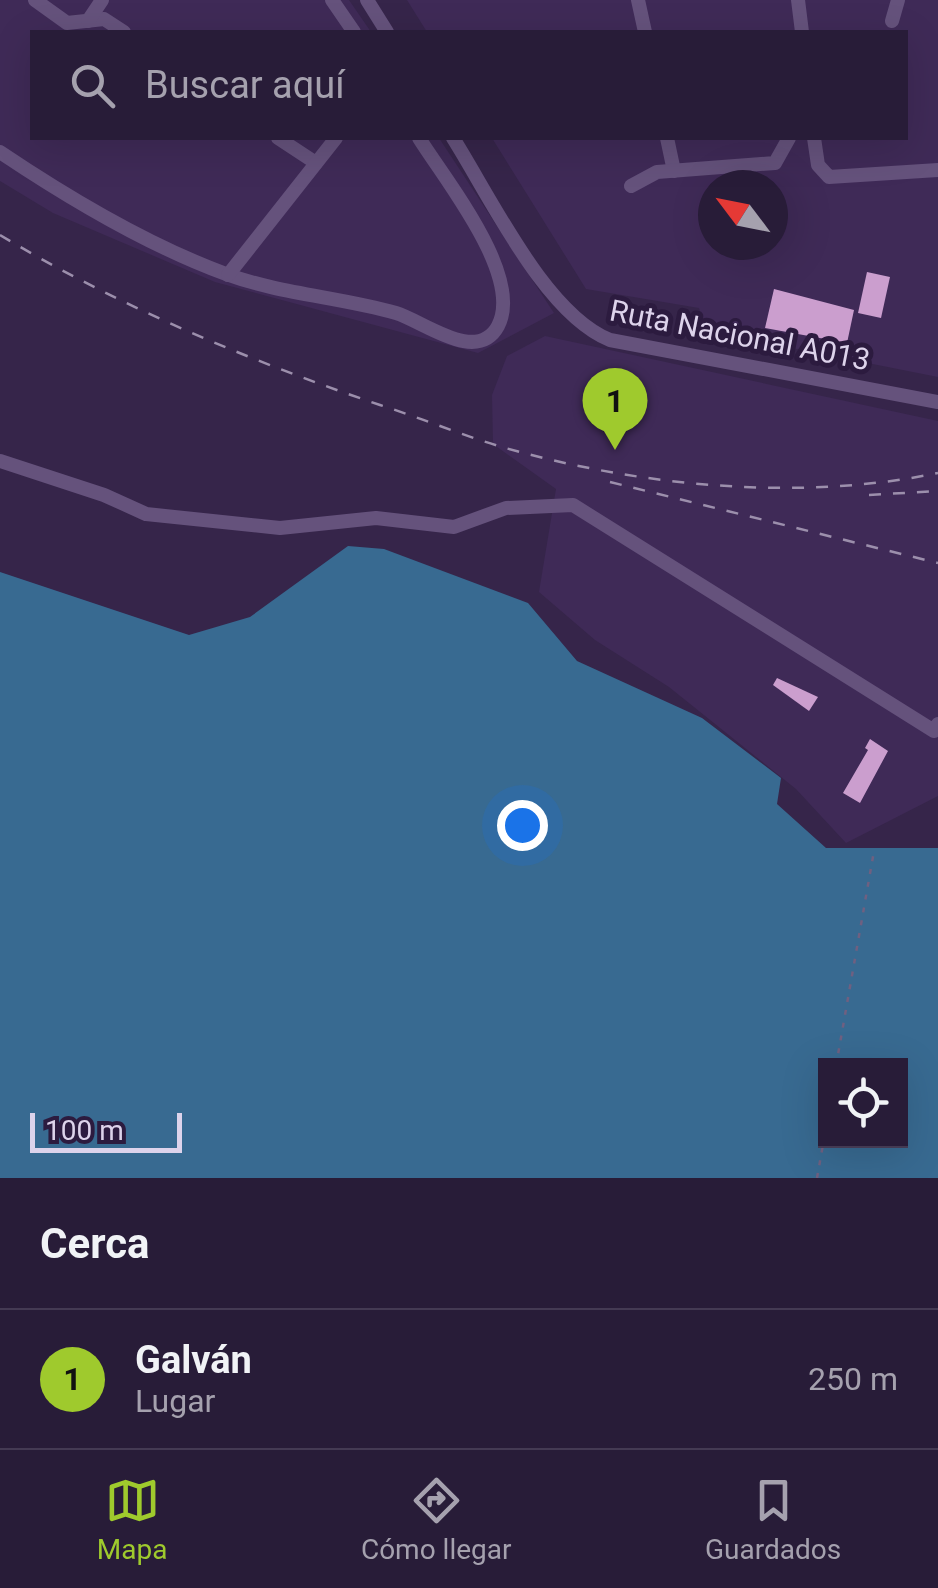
<!DOCTYPE html>
<html lang="es">
<head>
<meta charset="utf-8">
<style>
	:root { --surface:#281c38; --page:#302540; --text:#f1f3f6; --muted:#a5a1ae; --line:#443a53; --accent:#9fca2d }
	body { margin:0; font-family:Roboto,sans-serif; background:var(--page); color:var(--text) }
	.controls { position:absolute; right:30px; bottom:30px; display:grid; overflow:hidden; border-radius:0px; box-shadow:0 10px 40px #0002 }
	.controls button { width:90px; height:90px; display:grid; place-items:center; padding:0; border:0; border-bottom:2px solid var(--line); background:var(--surface); color:var(--text); font:50px sans-serif }
	.compass { position:absolute; left:698px; top:170px; width:90px; height:90px; border-radius:50%; background:var(--surface); box-shadow:0 10px 40px #0002; rotate:302deg }
	.scale { position:absolute; left:30px; bottom:25px; width:152px; box-sizing:border-box; padding-left:10px; border:5px solid #ddd3eb; border-top:0; font-size:28px; line-height:35px; white-space:nowrap; color:#ddd3eb; -webkit-text-stroke:8px #2c1b3f; paint-order:stroke }
	.you { position:absolute; left:522px; top:825px; width:35px; height:35px; margin:-25px; border:8px solid #fff; border-radius:50%; background:#1a73e8; box-shadow:0 0 0 15px #1a73e833 }
	.badge { display:grid; place-items:center; width:65px; height:65px; border-radius:50%; background:var(--accent); color:#111; font-size:32px; font-weight:700 }
	.pin { position:absolute; translate:-50% -82px; filter:drop-shadow(0 2px 5px #0008) }
	.pin::after { content:''; position:absolute; top:52px; width:35px; height:30px; background:inherit; clip-path:polygon(0 0,100% 0,50% 100%) }
	.list { margin:0; padding:0; list-style:none }
	h2 { display:flex; justify-content:space-between; align-items:center; height:130px; margin:0; padding:0 40px; font-size:42px }
	h2 small { font-size:32px; font-weight:400; color:var(--muted) }
	.list li { display:grid; grid-template-columns:65px 1fr auto; gap:30px; align-items:center; box-sizing:border-box; height:140px; padding:0 40px; border-top:2px solid var(--line) }
	.list b { display:block; font-size:38px; white-space:nowrap }
	.list p { margin:0; font-size:32px; white-space:nowrap; color:var(--muted) }
	.list em { font-size:32px; font-style:normal; color:var(--muted) }
	.icon { flex:none; width:55px; height:55px; fill:none; stroke:currentColor; stroke-width:2; stroke-linecap:round; stroke-linejoin:round }
	.map { position:relative; flex:none; width:938px; height:1178px; overflow:hidden }
	.search { position:absolute; background:var(--surface); box-shadow:0 10px 40px #0002; left:30px; right:30px; top:30px; height:110px; display:flex; align-items:center; gap:25px; box-sizing:border-box; padding:0 35px; border-radius:0px; color:var(--muted); font-size:38px }
	.sheet { height:270px; background:var(--surface) }
	nav { display:flex; justify-content:space-around; align-items:center; box-sizing:border-box; height:140px; border-top:2px solid var(--line); background:var(--surface); font-size:28px; color:var(--muted) }
	nav a { display:grid; justify-items:center; gap:5px }
	nav .on { color:var(--accent) }
	.map>svg:first-child { display:block }
</style>
</head>
<body>
<div class="map">
<svg width="938" height="1178" viewBox="0 0 938 1178">
	<rect width="100%" height="100%" fill="#36254a"/>
	<!-- built -->
	<g fill="#3f2a57" fill-rule="evenodd">
		<path d="M0 0H349L371 32H32V138H439L554 313 478 353 215 282 53 213 0 181Z"/>
		<path d="M407 0H938V377L706 331 699 308 586 289 492 138H906V32H427ZM713 185H773V245H713Z"/>
		<path d="M545 336 938 421V796L846 843 796 789 669 687 595 640 539 592 556 489 493 444 492 395 507 356Z"/>
	</g>
	<!-- water -->
	<path fill="#386a91" fill-rule="evenodd" d="M348 546 384 549 528 603 577 661 702 718 781 778 777 804 826 848H938V1178H0V572L189 635 250 617ZM826 1066H900V1140H826Z"/>
	<!-- building -->
	<g fill="#cb9ece">
		<path d="M867 272 890 277 881 318 858 313Z"/>
		<path d="M774 289 854 310 847 343 765 328Z"/>
		<path d="M777 678 818 697 809 711 773 685Z"/>
		<path d="M870 739 888 751 860 803 843 793 868 750 865 748Z"/>
	</g>
	<g fill="none" stroke-linecap="round" stroke-linejoin="round">
		<!-- path -->
		<g stroke="#6f6081" stroke-width="2.5" stroke-dasharray="5 8" stroke-linecap="butt">
			<path d="M836 1066 874 851"/>
			<path d="M817 1178 826 1128"/>
		</g>
		<!-- minor -->
		<g stroke="#65527c" stroke-width="14">
			<path d="M35 0 67 23 104 19 124 32"/>
			<path d="M332 0 354 32"/>
			<path d="M367 0 387 32"/>
			<path d="M638 0 645 32"/>
			<path d="M798 0 802 32"/>
			<path d="M88 21 102 0"/>
			<path d="M892 21 898 0"/>
			<path d="M278 138 316 163"/>
			<path d="M453 138C491 198 545 314 610 340L938 402"/>
			<path d="M667 138 674 171"/>
			<path d="M814 138 818 165 829 177 938 170"/>
			<path d="M0 152C70 199 147 245 226 274 280 294 341 297 396 313 423 321 477 365 498 326 524 276 445 180 419 138"/>
			<path d="M631 186 657 172 775 163 789 138"/>
			<path d="M228 275 336 138"/>
			<path d="M0 461 104 495 146 514 280 528 376 518 454 527 506 508 573 505 934 731 938 724"/>
		</g>
		<!-- rail -->
		<g stroke="#9c8fac" stroke-width="2.5" stroke-dasharray="12 12" stroke-linecap="butt">
			<path d="M0 235C118 306 250 361 380 405 421 418 461 435 502 447 638 486 798 502 938 473"/>
			<path d="M610 482 938 563"/>
			<path d="M869 495 938 491"/>
		</g>
	</g>
	<g text-anchor="middle" dominant-baseline="central" stroke-width="10" stroke-linejoin="round" paint-order="stroke">
		<!-- street labels -->
		<g font-size="30" fill="#ddd3eb" stroke="#2c1b3f">
			<text transform="translate(740 335) rotate(11)">Ruta Nacional A013</text>
		</g>
	</g>
</svg>
<div class="controls">
<button><svg class="icon" aria-label="locate" viewBox="0 0 24 24"><circle cx="12" cy="12" r="6"/><path d="M12 2v4M12 18v4M2 12h4M18 12h4"/></svg></button>
</div>
<svg class="compass" viewBox="-18 -18 36 36"><path d="M0-13l5 13h-10z" fill="#e53935"/><path d="M0 13l5-13h-10z" fill="#a5a1ae"/></svg>
<div class="scale">100 m</div>
<div class="you"></div>
<div class="pin badge" style="left:615px;top:450px">1</div>
<div class="search"><svg class="icon" aria-label="search" viewBox="0 0 24 24"><circle cx="10" cy="10" r="6"/><path d="M15 15l6 6"/></svg>Buscar aquí</div>
</div>
<section class="sheet">
<h2>Cerca<small></small></h2>
<ul class="list">
<li><span class="badge">1</span><div><b>Galván</b><p>Lugar</p></div><em>250 m</em></li>
</ul>
</section>
<nav>
<a class="on"><svg class="icon" aria-label="map" viewBox="0 0 24 24"><path d="M3 6l6-2 6 2 6-2v14l-6 2-6-2-6 2zM9 4v14M15 6v14"/></svg>Mapa</a>
<a><svg class="icon" aria-label="directions" viewBox="0 0 24 24"><path d="M12 3l9 9-9 9-9-9zM9 14v-3h6M13 9l2 2-2 2"/></svg>Cómo llegar</a>
<a><svg class="icon" aria-label="saved" viewBox="0 0 24 24"><path d="M7 4h10v16l-5-4-5 4z"/></svg>Guardados</a>
</nav>
</body>
</html>
